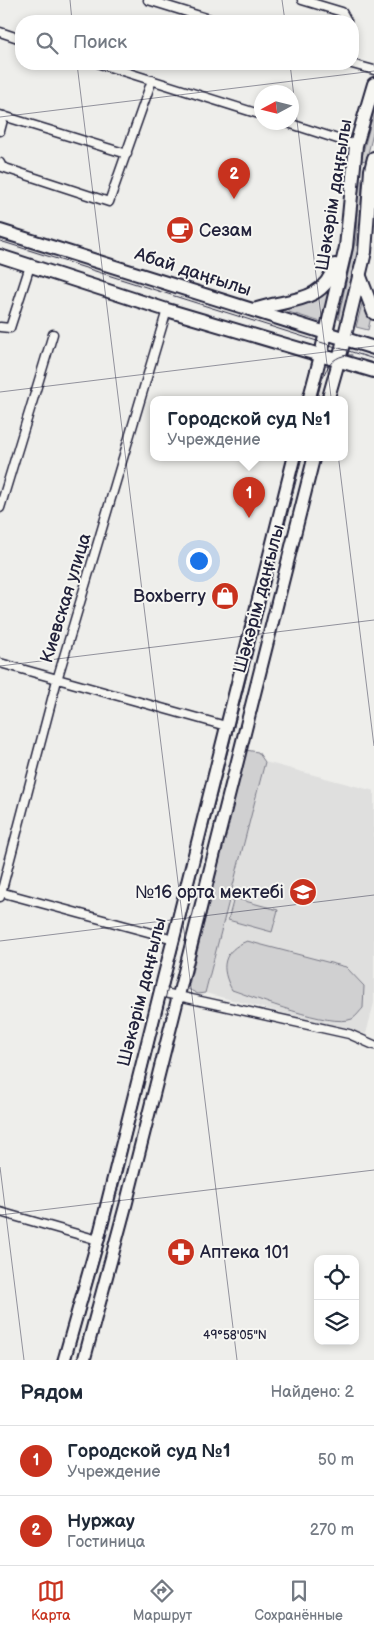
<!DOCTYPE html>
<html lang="ru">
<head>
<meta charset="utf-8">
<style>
	:root { --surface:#fff; --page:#f6f6f7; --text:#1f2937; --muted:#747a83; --line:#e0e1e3; --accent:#c8321e }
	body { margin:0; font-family:"Balsamiq Sans",sans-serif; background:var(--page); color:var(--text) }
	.controls { position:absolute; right:15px; bottom:15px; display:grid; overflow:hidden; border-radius:10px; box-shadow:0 2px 8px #0003 }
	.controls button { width:45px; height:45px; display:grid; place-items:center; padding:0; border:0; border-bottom:1px solid var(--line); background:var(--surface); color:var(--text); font:25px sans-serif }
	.compass { position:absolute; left:254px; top:85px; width:45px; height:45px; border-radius:50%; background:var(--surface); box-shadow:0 2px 8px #0003; rotate:263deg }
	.you { position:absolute; left:198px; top:560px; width:18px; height:18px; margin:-12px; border:4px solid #fff; border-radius:50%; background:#1a73e8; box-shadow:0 0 0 8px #1a73e833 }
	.badge { display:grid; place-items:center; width:32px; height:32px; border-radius:50%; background:var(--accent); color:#fff; font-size:16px; font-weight:700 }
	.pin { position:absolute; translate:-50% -41px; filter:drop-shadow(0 1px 2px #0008) }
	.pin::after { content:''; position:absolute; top:26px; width:18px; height:15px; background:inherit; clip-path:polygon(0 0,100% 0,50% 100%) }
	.popup { position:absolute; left:150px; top:396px; width:198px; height:65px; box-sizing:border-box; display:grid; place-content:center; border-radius:10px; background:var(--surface); filter:drop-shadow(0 1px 4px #0005); font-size:16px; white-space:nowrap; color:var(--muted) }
	.popup b { font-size:19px; color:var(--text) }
	.popup::after { content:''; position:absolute; left:50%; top:100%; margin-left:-10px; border:10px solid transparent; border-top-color:var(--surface) }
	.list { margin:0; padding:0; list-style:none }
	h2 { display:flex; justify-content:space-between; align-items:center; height:65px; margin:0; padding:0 20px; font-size:21px }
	h2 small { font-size:16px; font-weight:400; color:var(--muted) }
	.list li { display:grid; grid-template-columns:32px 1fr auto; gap:15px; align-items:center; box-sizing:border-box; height:70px; padding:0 20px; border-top:1px solid var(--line) }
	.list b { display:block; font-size:19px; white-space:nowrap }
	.list p { margin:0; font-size:16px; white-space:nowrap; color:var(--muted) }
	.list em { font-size:16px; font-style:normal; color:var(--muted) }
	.icon { flex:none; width:28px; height:28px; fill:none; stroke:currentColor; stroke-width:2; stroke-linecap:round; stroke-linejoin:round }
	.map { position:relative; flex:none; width:374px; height:1360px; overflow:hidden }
	.search { position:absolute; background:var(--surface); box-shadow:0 2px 8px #0003; left:15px; right:15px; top:15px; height:55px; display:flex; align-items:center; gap:12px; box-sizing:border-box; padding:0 18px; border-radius:20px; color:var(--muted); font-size:19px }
	.sheet { height:205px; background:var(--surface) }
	nav { display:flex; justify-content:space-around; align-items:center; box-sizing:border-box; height:70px; border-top:1px solid var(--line); background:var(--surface); font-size:14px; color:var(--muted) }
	nav a { display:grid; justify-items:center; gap:2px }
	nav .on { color:var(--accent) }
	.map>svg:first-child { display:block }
</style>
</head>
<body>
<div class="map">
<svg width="374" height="1360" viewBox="0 0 374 1360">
	<rect width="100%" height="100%" fill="#eeeeeb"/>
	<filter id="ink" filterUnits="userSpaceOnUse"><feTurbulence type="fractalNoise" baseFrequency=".02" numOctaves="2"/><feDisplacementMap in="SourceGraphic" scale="10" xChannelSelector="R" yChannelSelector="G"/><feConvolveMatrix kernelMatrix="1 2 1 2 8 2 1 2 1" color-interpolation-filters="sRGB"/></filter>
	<g filter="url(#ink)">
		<!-- built -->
		<path fill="#dfdfde" d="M265 762 374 791V1003L366 1034 205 993Z"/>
		<!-- green -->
		<g fill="#d0d0d1" stroke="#797986">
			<path d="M374 110V130L366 161 361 160Z"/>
			<path d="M358 179 362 180 360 238 344 320 338 319 356 237Z"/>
			<path d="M332 283 321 322 279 309 317 297 322 295Z"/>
			<path d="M363 300 371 317 368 330 356 327Z"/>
			<path d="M246 750 258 752 265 762 205 993 198 994 188 989Z"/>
			<path d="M234 898 278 910 272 932 228 920Z"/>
			<path d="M247 941 346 967 364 986 363 1008C360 1011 356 1017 352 1019 330 1028 256 998 232 990 220 968 222 951 247 941Z"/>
		</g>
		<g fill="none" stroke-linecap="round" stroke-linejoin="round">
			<!-- street casing -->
			<g stroke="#22223b" stroke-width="11">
				<g id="street">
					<path d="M148 0 216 21"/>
					<path d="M302 0 342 12 347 21"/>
					<path d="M0 32 21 39"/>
					<path d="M100 64 262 115"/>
					<path d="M352 64 374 70"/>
					<path d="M0 115 127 154"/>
					<path d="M285 122 356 145"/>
					<path d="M0 131 4 116"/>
					<path d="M0 163 2 167 109 202 152 80"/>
					<path d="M0 327 10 328 30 266"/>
					<path d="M0 508 53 334"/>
					<path d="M0 663 226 726"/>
					<path d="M0 892 174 939"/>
					<path d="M0 897 57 680 167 310"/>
					<path d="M160 992 349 1034 374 1045"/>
					<path d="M0 1212 98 1240"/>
				</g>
			</g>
			<!-- secondary casing -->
			<g stroke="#22223b" stroke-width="15">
				<g id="secondary">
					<path d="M309 399 321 354"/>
					<path d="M328 399 339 360"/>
					<path d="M64 1360 98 1240 294 457"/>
					<path d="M84 1360 126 1204 314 457"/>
				</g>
			</g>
			<!-- primary casing -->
			<g stroke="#22223b" stroke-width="16">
				<g id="primary">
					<path d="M0 231 374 348"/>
					<path d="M0 256 167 310 374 371"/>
					<path d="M359 274 374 313"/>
					<path d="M254 310C287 298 323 305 335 265"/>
					<path d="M321 354 346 247 356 145 374 84"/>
					<path d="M339 360 365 252 371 170 374 158"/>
				</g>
			</g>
			<!-- street -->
			<use href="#street" stroke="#f6f6f2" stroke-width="8"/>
			<!-- secondary -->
			<use href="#secondary" stroke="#f6f6f2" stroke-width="11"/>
			<!-- primary -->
			<use href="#primary" stroke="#f6f6f2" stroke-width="12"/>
			<!-- tram -->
			<g stroke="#22223b" stroke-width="1">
				<path d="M0 241 374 359"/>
				<path d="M317 399C322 379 326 354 352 355"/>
				<path d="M71 1360 104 1241 302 457"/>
			</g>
		</g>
	</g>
	<!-- ticks -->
	<path fill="none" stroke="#22223b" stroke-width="1" stroke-opacity="0.45" d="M70 0 72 21M282 0 285 21M77 64 237 1360M290 64 374 746M0 117 374 71M0 392 374 346M0 666 374 620M0 941 374 895M0 1167 24 1360M0 1215 374 1170"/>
	<!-- icons -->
	<defs>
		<g id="cafe-disc" transform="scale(1.4375)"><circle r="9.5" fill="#c8321e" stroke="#f6f6f2"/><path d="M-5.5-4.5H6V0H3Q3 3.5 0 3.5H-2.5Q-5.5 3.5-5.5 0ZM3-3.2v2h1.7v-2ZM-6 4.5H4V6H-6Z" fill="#fff"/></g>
		<g id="shop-disc" transform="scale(1.4375)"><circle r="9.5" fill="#c8321e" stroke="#f6f6f2"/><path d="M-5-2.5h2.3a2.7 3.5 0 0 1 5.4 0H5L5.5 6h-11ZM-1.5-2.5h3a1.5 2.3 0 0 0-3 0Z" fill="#fff"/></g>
		<g id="school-disc" transform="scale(1.4375)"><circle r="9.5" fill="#c8321e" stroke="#f6f6f2"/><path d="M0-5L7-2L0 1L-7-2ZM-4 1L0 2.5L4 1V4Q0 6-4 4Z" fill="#fff"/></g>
		<g id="pharmacy-disc" transform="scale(1.4375)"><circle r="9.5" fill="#c8321e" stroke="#f6f6f2"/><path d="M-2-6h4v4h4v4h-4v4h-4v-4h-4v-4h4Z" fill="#fff"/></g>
	</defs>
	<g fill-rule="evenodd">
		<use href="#cafe-disc" x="180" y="230"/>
		<use href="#shop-disc" x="225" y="596"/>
		<use href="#school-disc" x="303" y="892"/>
		<use href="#pharmacy-disc" x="181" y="1252"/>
	</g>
	<g text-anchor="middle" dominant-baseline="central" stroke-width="4" stroke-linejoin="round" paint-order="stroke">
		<!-- street labels -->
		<g font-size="18" fill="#22223b" stroke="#f6f6f2">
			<text transform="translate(334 195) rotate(-81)">Шәкәрім даңғылы</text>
			<text transform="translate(193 272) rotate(18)">Абай даңғылы</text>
			<text transform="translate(66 598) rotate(-73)">Киевская улица</text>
			<text transform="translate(259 599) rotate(-75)">Шәкәрім даңғылы</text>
			<text transform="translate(142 992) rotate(-76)">Шәкәрім даңғылы</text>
		</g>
		<!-- poi labels -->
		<g font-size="18" fill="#22223b" stroke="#f6f6f2" text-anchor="start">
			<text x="199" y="230">Сезам</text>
			<text x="206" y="596" text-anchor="end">Boxberry</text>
			<text x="284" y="892" text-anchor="end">№16 орта мектебі</text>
			<text x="200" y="1252">Аптека 101</text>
		</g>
	</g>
	<g font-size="12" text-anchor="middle" fill="#22223b" stroke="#f6f6f2" stroke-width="4" stroke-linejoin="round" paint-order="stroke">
		<text x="235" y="1339">49°58'05"N</text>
	</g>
</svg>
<div class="controls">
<button><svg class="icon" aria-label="locate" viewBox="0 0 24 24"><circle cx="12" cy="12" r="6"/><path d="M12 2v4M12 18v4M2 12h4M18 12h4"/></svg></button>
<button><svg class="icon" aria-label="layers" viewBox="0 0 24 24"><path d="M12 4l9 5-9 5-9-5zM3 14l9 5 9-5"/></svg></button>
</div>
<svg class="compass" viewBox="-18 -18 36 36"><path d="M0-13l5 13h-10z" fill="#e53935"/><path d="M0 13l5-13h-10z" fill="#747a83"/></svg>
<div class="you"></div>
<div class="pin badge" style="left:249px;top:518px">1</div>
<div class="popup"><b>Городской суд №1</b>Учреждение</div>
<div class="pin badge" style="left:234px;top:199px">2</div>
<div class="search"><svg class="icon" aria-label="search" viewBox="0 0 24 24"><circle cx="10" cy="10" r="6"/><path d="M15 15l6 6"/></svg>Поиск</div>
</div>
<section class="sheet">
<h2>Рядом<small>Найдено: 2</small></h2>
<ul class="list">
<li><span class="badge">1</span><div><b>Городской суд №1</b><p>Учреждение</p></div><em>50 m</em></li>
<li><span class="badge">2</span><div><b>Нуржау</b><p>Гостиница</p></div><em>270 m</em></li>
</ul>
</section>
<nav>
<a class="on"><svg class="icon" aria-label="map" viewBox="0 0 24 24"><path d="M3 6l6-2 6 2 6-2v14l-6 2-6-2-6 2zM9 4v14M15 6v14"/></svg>Карта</a>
<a><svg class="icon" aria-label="directions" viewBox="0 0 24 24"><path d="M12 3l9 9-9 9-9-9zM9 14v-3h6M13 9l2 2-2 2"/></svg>Маршрут</a>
<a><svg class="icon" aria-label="saved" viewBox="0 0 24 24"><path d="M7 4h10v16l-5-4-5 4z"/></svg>Сохранённые</a>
</nav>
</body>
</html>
